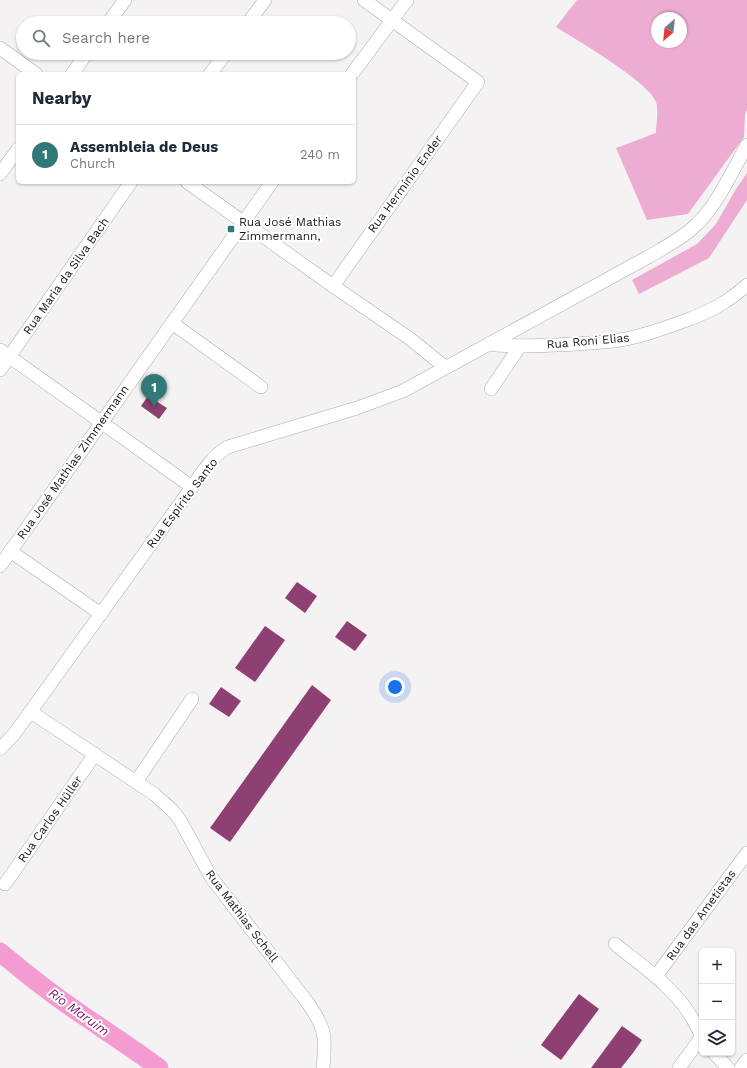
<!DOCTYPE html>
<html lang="en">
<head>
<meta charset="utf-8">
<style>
	:root { --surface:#fff; --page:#f2f2f3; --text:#1f2937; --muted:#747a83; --line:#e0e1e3; --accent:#307978 }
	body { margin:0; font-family:"Work Sans",sans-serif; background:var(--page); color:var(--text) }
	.controls { position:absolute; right:12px; bottom:12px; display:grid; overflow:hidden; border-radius:6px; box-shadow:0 1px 3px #0004 }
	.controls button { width:36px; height:36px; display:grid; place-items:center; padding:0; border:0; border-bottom:1px solid var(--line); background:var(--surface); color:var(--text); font:20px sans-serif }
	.compass { position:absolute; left:651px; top:12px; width:36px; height:36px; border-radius:50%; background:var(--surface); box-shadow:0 1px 3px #0004; rotate:207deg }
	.you { position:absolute; left:395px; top:687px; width:14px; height:14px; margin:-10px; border:3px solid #fff; border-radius:50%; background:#1a73e8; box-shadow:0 0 0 6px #1a73e833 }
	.badge { display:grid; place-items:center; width:26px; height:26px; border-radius:50%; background:var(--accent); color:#fff; font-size:13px; font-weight:700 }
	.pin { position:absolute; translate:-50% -33px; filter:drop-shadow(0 1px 2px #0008) }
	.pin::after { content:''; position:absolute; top:21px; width:14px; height:12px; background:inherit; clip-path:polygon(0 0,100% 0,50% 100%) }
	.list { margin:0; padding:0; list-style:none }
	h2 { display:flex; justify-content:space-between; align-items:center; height:52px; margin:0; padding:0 16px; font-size:17px }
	h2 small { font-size:13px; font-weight:400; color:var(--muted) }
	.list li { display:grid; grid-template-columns:26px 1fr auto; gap:12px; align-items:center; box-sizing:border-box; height:60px; padding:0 16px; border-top:1px solid var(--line) }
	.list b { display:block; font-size:15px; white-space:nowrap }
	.list p { margin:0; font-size:13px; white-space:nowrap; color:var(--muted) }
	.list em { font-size:13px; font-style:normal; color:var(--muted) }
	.icon { flex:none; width:22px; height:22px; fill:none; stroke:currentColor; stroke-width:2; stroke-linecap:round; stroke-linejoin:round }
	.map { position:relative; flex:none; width:747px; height:1068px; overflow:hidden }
	.search { position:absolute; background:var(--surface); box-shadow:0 1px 3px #0004; left:16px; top:16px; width:340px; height:44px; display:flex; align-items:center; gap:10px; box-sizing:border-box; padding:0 14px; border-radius:22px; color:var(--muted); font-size:15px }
	.panel { position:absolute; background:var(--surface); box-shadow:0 1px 3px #0004; left:16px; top:72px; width:340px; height:112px; border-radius:6px }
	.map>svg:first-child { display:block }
</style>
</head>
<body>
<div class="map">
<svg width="747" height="1068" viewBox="0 0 747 1068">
	<rect width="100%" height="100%" fill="#f5f2f3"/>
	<!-- green -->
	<g fill="#edacd2" fill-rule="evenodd">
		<path d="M577 0H747V110L745 114 744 137 688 214 647 220 616 148 656 133C656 126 659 109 656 102 649 82 577 40 556 27ZM657 18H681V42H657Z"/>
		<path d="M747 173V200L709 258 639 294 632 280 697 244 716 224 736 189Z"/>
	</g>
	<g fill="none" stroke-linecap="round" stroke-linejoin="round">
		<!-- river -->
		<path stroke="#f49bd1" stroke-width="19" d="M0 952C26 974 53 995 81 1014 107 1032 134 1049 159 1068"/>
	</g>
	<!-- building -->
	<g fill="#8f4073">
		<path d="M148 396 167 408 159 419 141 406Z"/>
		<path d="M297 582 317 596 305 613 285 598Z"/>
		<path d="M347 621 367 635 355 651 335 637Z"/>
		<path d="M265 626 285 640 255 682 235 668Z"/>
		<path d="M312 685 331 700 230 842 210 828Z"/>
		<path d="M221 687 241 701 229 717 209 704Z"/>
		<path d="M579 994 599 1009 561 1060 541 1045Z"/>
		<path d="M622 1026 642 1040 633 1053 621 1068H591Z"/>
	</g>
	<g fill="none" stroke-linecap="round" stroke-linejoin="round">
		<!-- minor casing -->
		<g stroke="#aeaaac" stroke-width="14">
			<g id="minor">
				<path d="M108 23 125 0"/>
				<path d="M248 23 265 0"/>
				<path d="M0 48 36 74"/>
				<path d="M72 74 87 53"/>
				<path d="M210 74 226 53"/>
				<path d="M352 74 407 0"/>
				<path d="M0 174 18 149"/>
				<path d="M187 182 333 286 409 338 445 367"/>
				<path d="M333 286 478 82 364 0"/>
				<path d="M172 323 261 387"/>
				<path d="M489 344C511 347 533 346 556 345 577 344 599 343 620 340 643 336 665 328 687 320 711 311 728 302 747 285"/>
				<path d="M0 350 192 487"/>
				<path d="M0 370 131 182"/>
				<path d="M491 389 520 346"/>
				<path d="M10 551 101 614"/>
				<path d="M0 566 272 182"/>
				<path d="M31 712 154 794 172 810 180 820 211 877 307 1002C326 1028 326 1037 323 1068"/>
				<path d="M0 749 15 733 192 487C202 473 212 456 228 447L357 408 403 391 648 257C665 247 683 238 697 224 717 205 733 170 747 145"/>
				<path d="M136 782 192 699"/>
				<path d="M5 884 95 754"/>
				<path d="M615 944C642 966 674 987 692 1018 696 1024 699 1031 702 1037"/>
				<path d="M656 976 747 853"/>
				<path d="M714 1053 728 1068"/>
				<path d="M679 1068 702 1036"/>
				<path d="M741 1068 747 1060"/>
			</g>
		</g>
		<!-- minor -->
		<use href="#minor" stroke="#fff" stroke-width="13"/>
	</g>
	<!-- markers -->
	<rect fill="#307978" stroke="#fff" stroke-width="1.5" x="227" y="225" width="8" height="8" rx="2"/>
	<g text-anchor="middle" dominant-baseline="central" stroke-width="4" stroke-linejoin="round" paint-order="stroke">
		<!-- street labels -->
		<g font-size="12" fill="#1c1a1b" stroke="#fff">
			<text transform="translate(405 184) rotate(-54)">Rua Hermínio Ender</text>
			<text transform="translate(66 276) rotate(-55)">Rua Maria da Silva Bach</text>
			<text transform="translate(588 341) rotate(-5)">Rua Roni Elias</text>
			<text transform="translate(73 462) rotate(-55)">Rua José Mathias Zimmermann</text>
			<text transform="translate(182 503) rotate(-53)">Rua Espírito Santo</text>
			<text transform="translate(50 819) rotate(-55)">Rua Carlos Hüller</text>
			<text transform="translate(701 915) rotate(-54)">Rua das Ametistas</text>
			<text transform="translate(242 916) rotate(53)">Rua Mathias Schell</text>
		</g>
		<!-- poi labels -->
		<g font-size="12" fill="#1c1a1b" stroke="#fff" text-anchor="start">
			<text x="239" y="222">Rua José Mathias<tspan x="239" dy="14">Zimmermann,</tspan></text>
		</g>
		<!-- water labels -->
		<g font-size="13" font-style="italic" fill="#7c145e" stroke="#fff">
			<text transform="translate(79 1012) rotate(36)">Rio Maruim</text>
		</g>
	</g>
</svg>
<div class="controls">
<button>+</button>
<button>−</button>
<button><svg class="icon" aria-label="layers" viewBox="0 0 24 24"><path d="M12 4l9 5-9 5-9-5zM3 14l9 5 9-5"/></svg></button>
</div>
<svg class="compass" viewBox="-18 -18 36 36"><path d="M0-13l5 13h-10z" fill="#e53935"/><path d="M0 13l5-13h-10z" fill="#747a83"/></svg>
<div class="you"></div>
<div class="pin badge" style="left:154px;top:407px">1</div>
<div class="search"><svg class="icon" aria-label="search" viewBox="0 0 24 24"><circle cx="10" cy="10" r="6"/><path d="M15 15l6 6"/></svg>Search here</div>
<section class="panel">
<h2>Nearby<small></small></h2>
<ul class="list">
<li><span class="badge">1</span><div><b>Assembleia de Deus</b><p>Church</p></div><em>240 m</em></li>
</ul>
</section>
</div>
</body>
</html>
